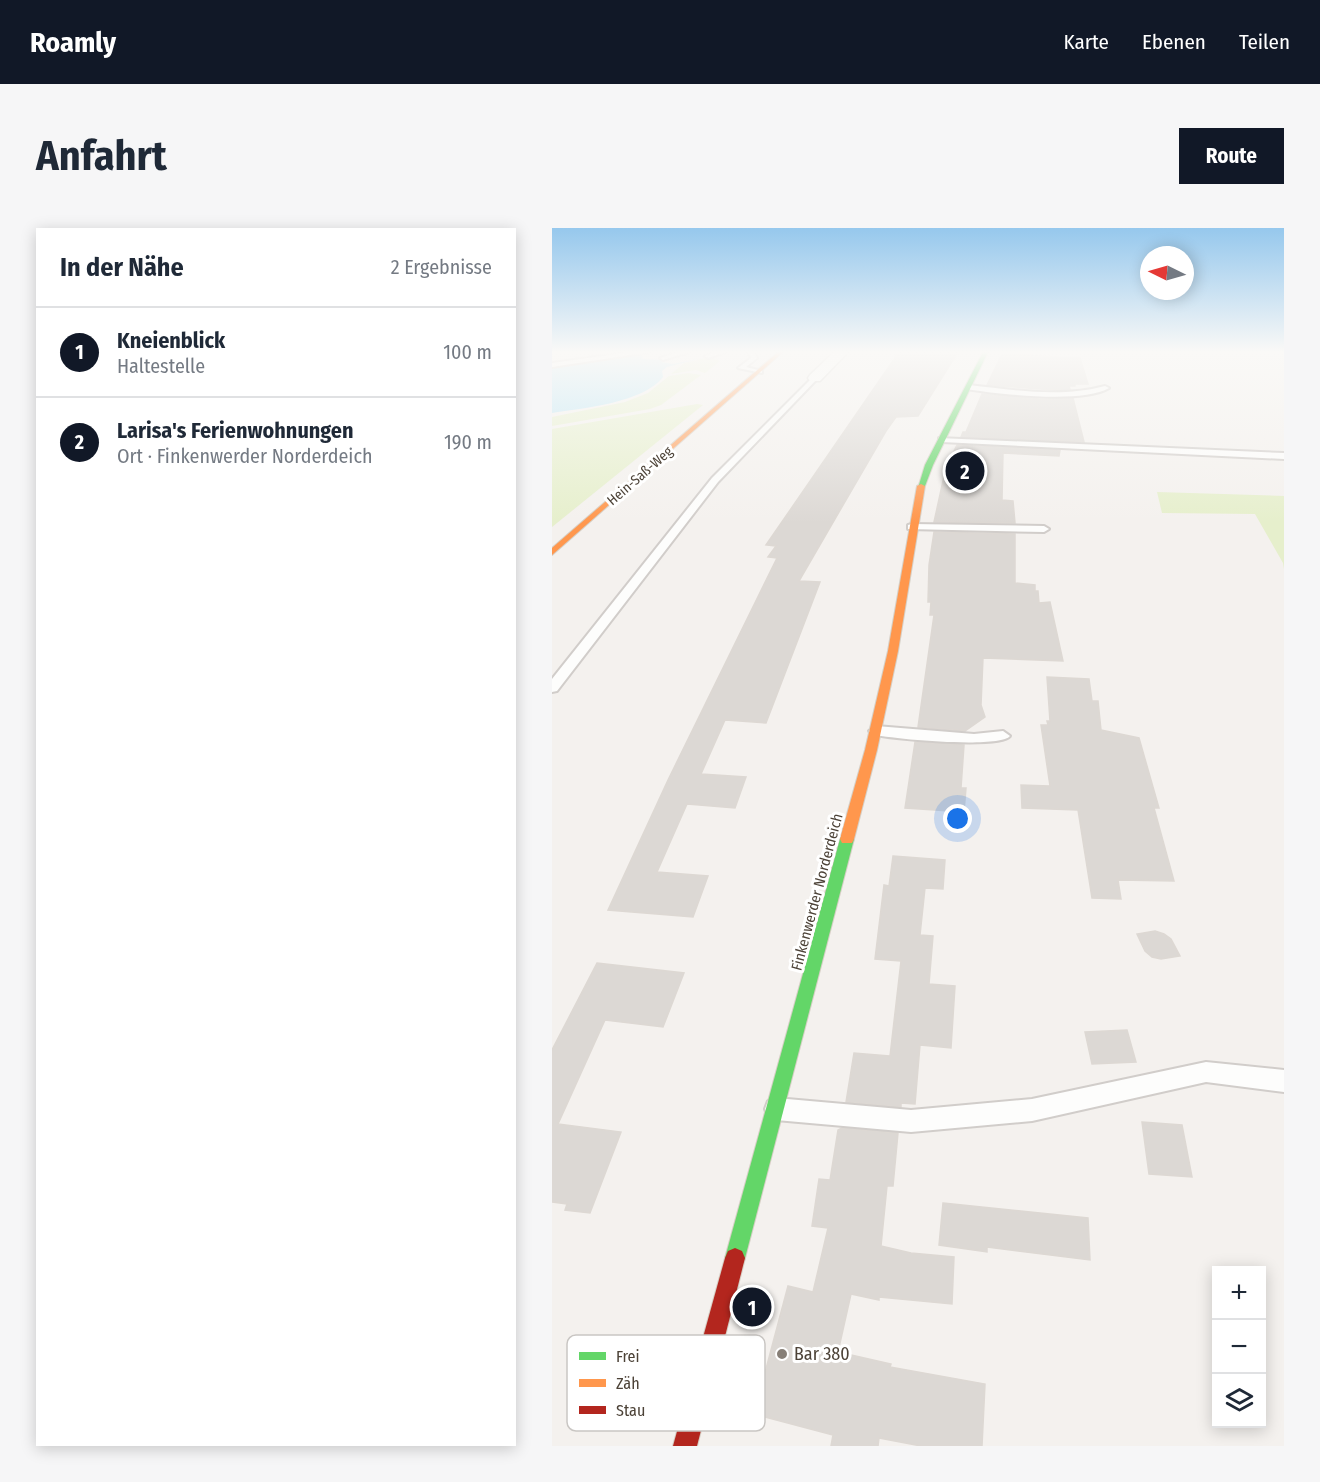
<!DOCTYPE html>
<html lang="de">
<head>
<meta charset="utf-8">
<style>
	:root { --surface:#fff; --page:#f6f6f7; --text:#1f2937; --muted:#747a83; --line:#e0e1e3; --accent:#111827 }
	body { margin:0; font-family:"Fira Sans Condensed",sans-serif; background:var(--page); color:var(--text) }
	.controls { position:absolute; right:18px; bottom:18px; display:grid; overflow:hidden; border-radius:0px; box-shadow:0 3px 15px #0003 }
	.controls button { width:54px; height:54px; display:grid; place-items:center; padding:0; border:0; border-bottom:2px solid var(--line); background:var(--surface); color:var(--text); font:30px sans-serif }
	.compass { position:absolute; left:588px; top:18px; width:54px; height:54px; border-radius:50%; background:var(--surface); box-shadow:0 3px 15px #0003; rotate:275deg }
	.you { position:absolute; left:406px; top:591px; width:21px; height:21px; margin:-15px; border:4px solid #fff; border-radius:50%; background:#1a73e8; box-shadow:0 0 0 9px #1a73e833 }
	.badge { display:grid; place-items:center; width:39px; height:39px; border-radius:50%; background:var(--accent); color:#fff; font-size:20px; font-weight:700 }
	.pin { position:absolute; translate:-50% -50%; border:3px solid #fff; box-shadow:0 2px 6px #0006 }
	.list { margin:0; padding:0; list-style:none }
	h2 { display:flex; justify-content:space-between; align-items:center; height:78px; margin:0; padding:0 24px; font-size:26px }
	h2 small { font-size:20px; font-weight:400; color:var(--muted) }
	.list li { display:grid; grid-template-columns:39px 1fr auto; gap:18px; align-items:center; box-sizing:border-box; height:90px; padding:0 24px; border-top:2px solid var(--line) }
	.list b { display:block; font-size:22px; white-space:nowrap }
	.list p { margin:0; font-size:20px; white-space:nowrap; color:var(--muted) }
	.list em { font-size:20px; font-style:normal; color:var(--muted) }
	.icon { flex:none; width:33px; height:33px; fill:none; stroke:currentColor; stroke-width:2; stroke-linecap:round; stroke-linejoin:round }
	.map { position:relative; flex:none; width:732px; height:1218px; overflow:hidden; border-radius:0px }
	header { display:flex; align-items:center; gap:36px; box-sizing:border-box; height:84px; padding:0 30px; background:var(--accent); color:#fff }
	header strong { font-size:28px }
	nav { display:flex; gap:33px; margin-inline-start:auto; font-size:21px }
	.intro { display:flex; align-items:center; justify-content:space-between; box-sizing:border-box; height:144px; padding:0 36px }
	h1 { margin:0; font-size:42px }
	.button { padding:15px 27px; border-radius:0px; background:var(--accent); color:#fff; font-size:21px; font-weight:700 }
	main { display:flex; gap:36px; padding:0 36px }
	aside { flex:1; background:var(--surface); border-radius:0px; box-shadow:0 3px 15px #0003 }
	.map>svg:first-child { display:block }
</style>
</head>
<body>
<header>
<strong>Roamly</strong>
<nav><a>Karte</a><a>Ebenen</a><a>Teilen</a></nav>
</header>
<div class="intro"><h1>Anfahrt</h1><a class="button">Route</a></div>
<main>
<aside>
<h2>In der Nähe<small>2 Ergebnisse</small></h2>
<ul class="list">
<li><span class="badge">1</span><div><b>Kneienblick</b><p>Haltestelle</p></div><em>100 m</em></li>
<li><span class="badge">2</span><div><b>Larisa's Ferienwohnungen</b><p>Ort · Finkenwerder Norderdeich</p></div><em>190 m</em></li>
</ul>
</aside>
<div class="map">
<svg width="732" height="1218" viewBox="0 0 732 1218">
	<rect width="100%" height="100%" fill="#f4f1ee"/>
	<!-- green -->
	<g fill="#e6efcc">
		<path d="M157 129 168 133 153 145 144 142 119 146 132 135Z"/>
		<path d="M136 145 149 147 109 177 98 181 0 198V189L73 174 96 165 117 148Z"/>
		<path d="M145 176 151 177 0 299V201Z"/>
		<path d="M605 264 732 268V341L731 335 703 286 610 285Z"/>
	</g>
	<!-- water -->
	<path fill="#bbe5f5" d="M89 126 91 131 115 132 109 134 121 136 146 131 115 139 110 143 111 149C91 175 31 180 0 185V138Z"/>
	<!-- building -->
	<g fill="#dcd8d4" stroke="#ddd8d3" stroke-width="1.5">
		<path d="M347 124H406L366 188 344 189 334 203 247 353 268 354 214 495 173 492 149 546 194 549 183 580 135 576 105 644 156 648 141 689 56 682 116 552 225 330 216 329 224 318 214 317Z"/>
		<path d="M450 126 528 130 536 156H523V158H517L518 161 502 162 435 157Z"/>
		<path d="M430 166 487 171 521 170 532 214 409 209 411 204H414Z"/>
		<path d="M405 217 508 222 507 228 451 225 450 272 461 273 463 295 382 294 394 239Z"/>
		<path d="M382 304 463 306V355L483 357V363H486L487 375 498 374 511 433 431 430 429 477 433 489 413 503 366 499 382 387H378L379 374H376L377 337Z"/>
		<path d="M495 449 537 451 540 473H546L549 502 587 510 607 580H602L622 653 566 652 569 671 540 670 526 582 470 580 469 557 498 558 489 497H496L495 493H498Z"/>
		<path d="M363 514 412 517 409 560H414L412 584 353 580Z"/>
		<path d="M341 628 393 632 391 661 373 660 368 707 381 708 377 756 403 758 399 820 368 817 363 876 349 875V879L294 874 302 825 338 828 349 733 323 731 332 657 337 658Z"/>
		<path d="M603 703 612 706 619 711 628 728 609 731 600 729 593 723 585 706Z"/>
		<path d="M45 735 132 745 111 799 53 792 6 896 69 904 38 985 13 982 15 976 0 974V822Z"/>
		<path d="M575 802 584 834 540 836 533 804Z"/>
		<path d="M590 894 630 897 640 949 597 946Z"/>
		<path d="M290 900 346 905 341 958H335L329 1018 359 1025 402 1029 400 1076 327 1069V1072L299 1066 286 1124 339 1136 338 1139 433 1156 430 1218H369L327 1210 326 1218H279L281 1207 202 1186 236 1058 261 1064 276 1000 260 998 267 951 278 952 286 902Z"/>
		<path d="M391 975 536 990 538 1032 435 1019V1024L387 1017Z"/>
	</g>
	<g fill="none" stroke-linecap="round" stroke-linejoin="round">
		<!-- lane casing -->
		<g stroke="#d1cdca" stroke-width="4">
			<g id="lane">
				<path d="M79 124H98L0 139V135Z"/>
				<path d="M126 124H137L111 132 108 130Z"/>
				<path d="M163 124H174L156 130 153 128Z"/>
				<path d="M196 124H202L205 130 194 139 210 143V145L186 140 199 130Z"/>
				<path d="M261 149 266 150 166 254 5 463 0 464V451L160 250Z"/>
				<path d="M417 157C461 162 509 170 553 158L557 160C531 176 445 166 414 161Z"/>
				<path d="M387 210 732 225V231L390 214H387Z"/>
				<path d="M360 296 492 298 497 301 492 304 356 301V297Z"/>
				<path d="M324 498 422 506 451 503 458 508C448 521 338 511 319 506L317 503Z"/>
				<path d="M654 834 732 842V864L654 854 480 893 359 904 224 892 216 889 213 881 216 873 224 870 359 882 480 871Z"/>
			</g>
		</g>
		<!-- street casing -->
		<g stroke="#d1cdca" stroke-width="3">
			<path id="street" d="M282 124H296L268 153H258L256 150 258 147Z"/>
		</g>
		<!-- fast casing -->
		<g stroke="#d6cfc5" stroke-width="2">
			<g id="fast">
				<path d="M431 124H436L381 237 373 258 366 260 373 237Z"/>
				<path d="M295 606 300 607 302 611 193 1030 190 1037 183 1040 176 1037 173 1030 288 611 290 607Z"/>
			</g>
		</g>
		<!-- slow casing -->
		<g stroke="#d6cfc5" stroke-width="2">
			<g id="slow">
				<path d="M226 124H231L0 327V320Z"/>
				<path d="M369 256 373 258 346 423 325 522 302 611 300 615H290L288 611 313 522 336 423 365 258Z"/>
			</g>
		</g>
		<!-- jam casing -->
		<g stroke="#d6cfc5" stroke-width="2">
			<path id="jam" d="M183 1020 190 1023 193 1030 145 1218H121L173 1030 176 1023Z"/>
		</g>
		<!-- lane -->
		<use href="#lane" fill="#fdfdfc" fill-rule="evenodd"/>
		<!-- street -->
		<use href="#street" fill="#fdfdfc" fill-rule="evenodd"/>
		<!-- fast -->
		<use href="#fast" fill="#63d668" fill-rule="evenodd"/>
		<!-- slow -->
		<use href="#slow" fill="#ff974d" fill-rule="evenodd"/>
		<!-- jam -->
		<use href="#jam" fill="#b3261e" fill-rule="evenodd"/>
	</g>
	<!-- sky -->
	<linearGradient id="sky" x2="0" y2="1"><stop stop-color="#96c8ed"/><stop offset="0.42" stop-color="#faf9f7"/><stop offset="1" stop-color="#faf9f7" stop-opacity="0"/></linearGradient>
	<rect width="732" height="295" fill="url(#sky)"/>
	<!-- markers -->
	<circle fill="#877f77" stroke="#fff" stroke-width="2" cx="230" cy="1126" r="6"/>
	<g text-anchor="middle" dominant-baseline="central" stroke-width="6" stroke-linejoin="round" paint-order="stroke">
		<!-- far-street labels -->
		<g font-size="14" fill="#4c4237" stroke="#fff">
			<text transform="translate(88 248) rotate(-41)">Hein-Saß-Weg</text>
		</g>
		<!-- street labels -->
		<g font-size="15" fill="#4c4237" stroke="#fff">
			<text transform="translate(265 664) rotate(-75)">Finkenwerder Norderdeich</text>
		</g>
		<!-- near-poi labels -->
		<g font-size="18" fill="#4c4237" stroke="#fff" text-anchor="start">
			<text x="242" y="1126">Bar 380</text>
		</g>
	</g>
	<!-- legend -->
	<rect x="15" y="1107" width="198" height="96" rx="9" fill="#fff" stroke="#c9c6c3" stroke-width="1.5"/>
	<rect x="27" y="1124" width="27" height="8" fill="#63d668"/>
	<rect x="27" y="1151" width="27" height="8" fill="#ff974d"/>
	<rect x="27" y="1178" width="27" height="8" fill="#b3261e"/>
	<g font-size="16" fill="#4c4237">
		<text x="64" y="1134">Frei</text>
		<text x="64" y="1161">Zäh</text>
		<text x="64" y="1188">Stau</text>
	</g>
</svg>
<div class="controls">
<button>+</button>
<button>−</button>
<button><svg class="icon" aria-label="layers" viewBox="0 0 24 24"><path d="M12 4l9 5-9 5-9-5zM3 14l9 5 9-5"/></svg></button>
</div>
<svg class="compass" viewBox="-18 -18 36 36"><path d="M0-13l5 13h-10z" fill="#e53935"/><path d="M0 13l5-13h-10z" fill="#747a83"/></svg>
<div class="you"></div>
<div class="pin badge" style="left:200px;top:1079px">1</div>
<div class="pin badge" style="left:413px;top:243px">2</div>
</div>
</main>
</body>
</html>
